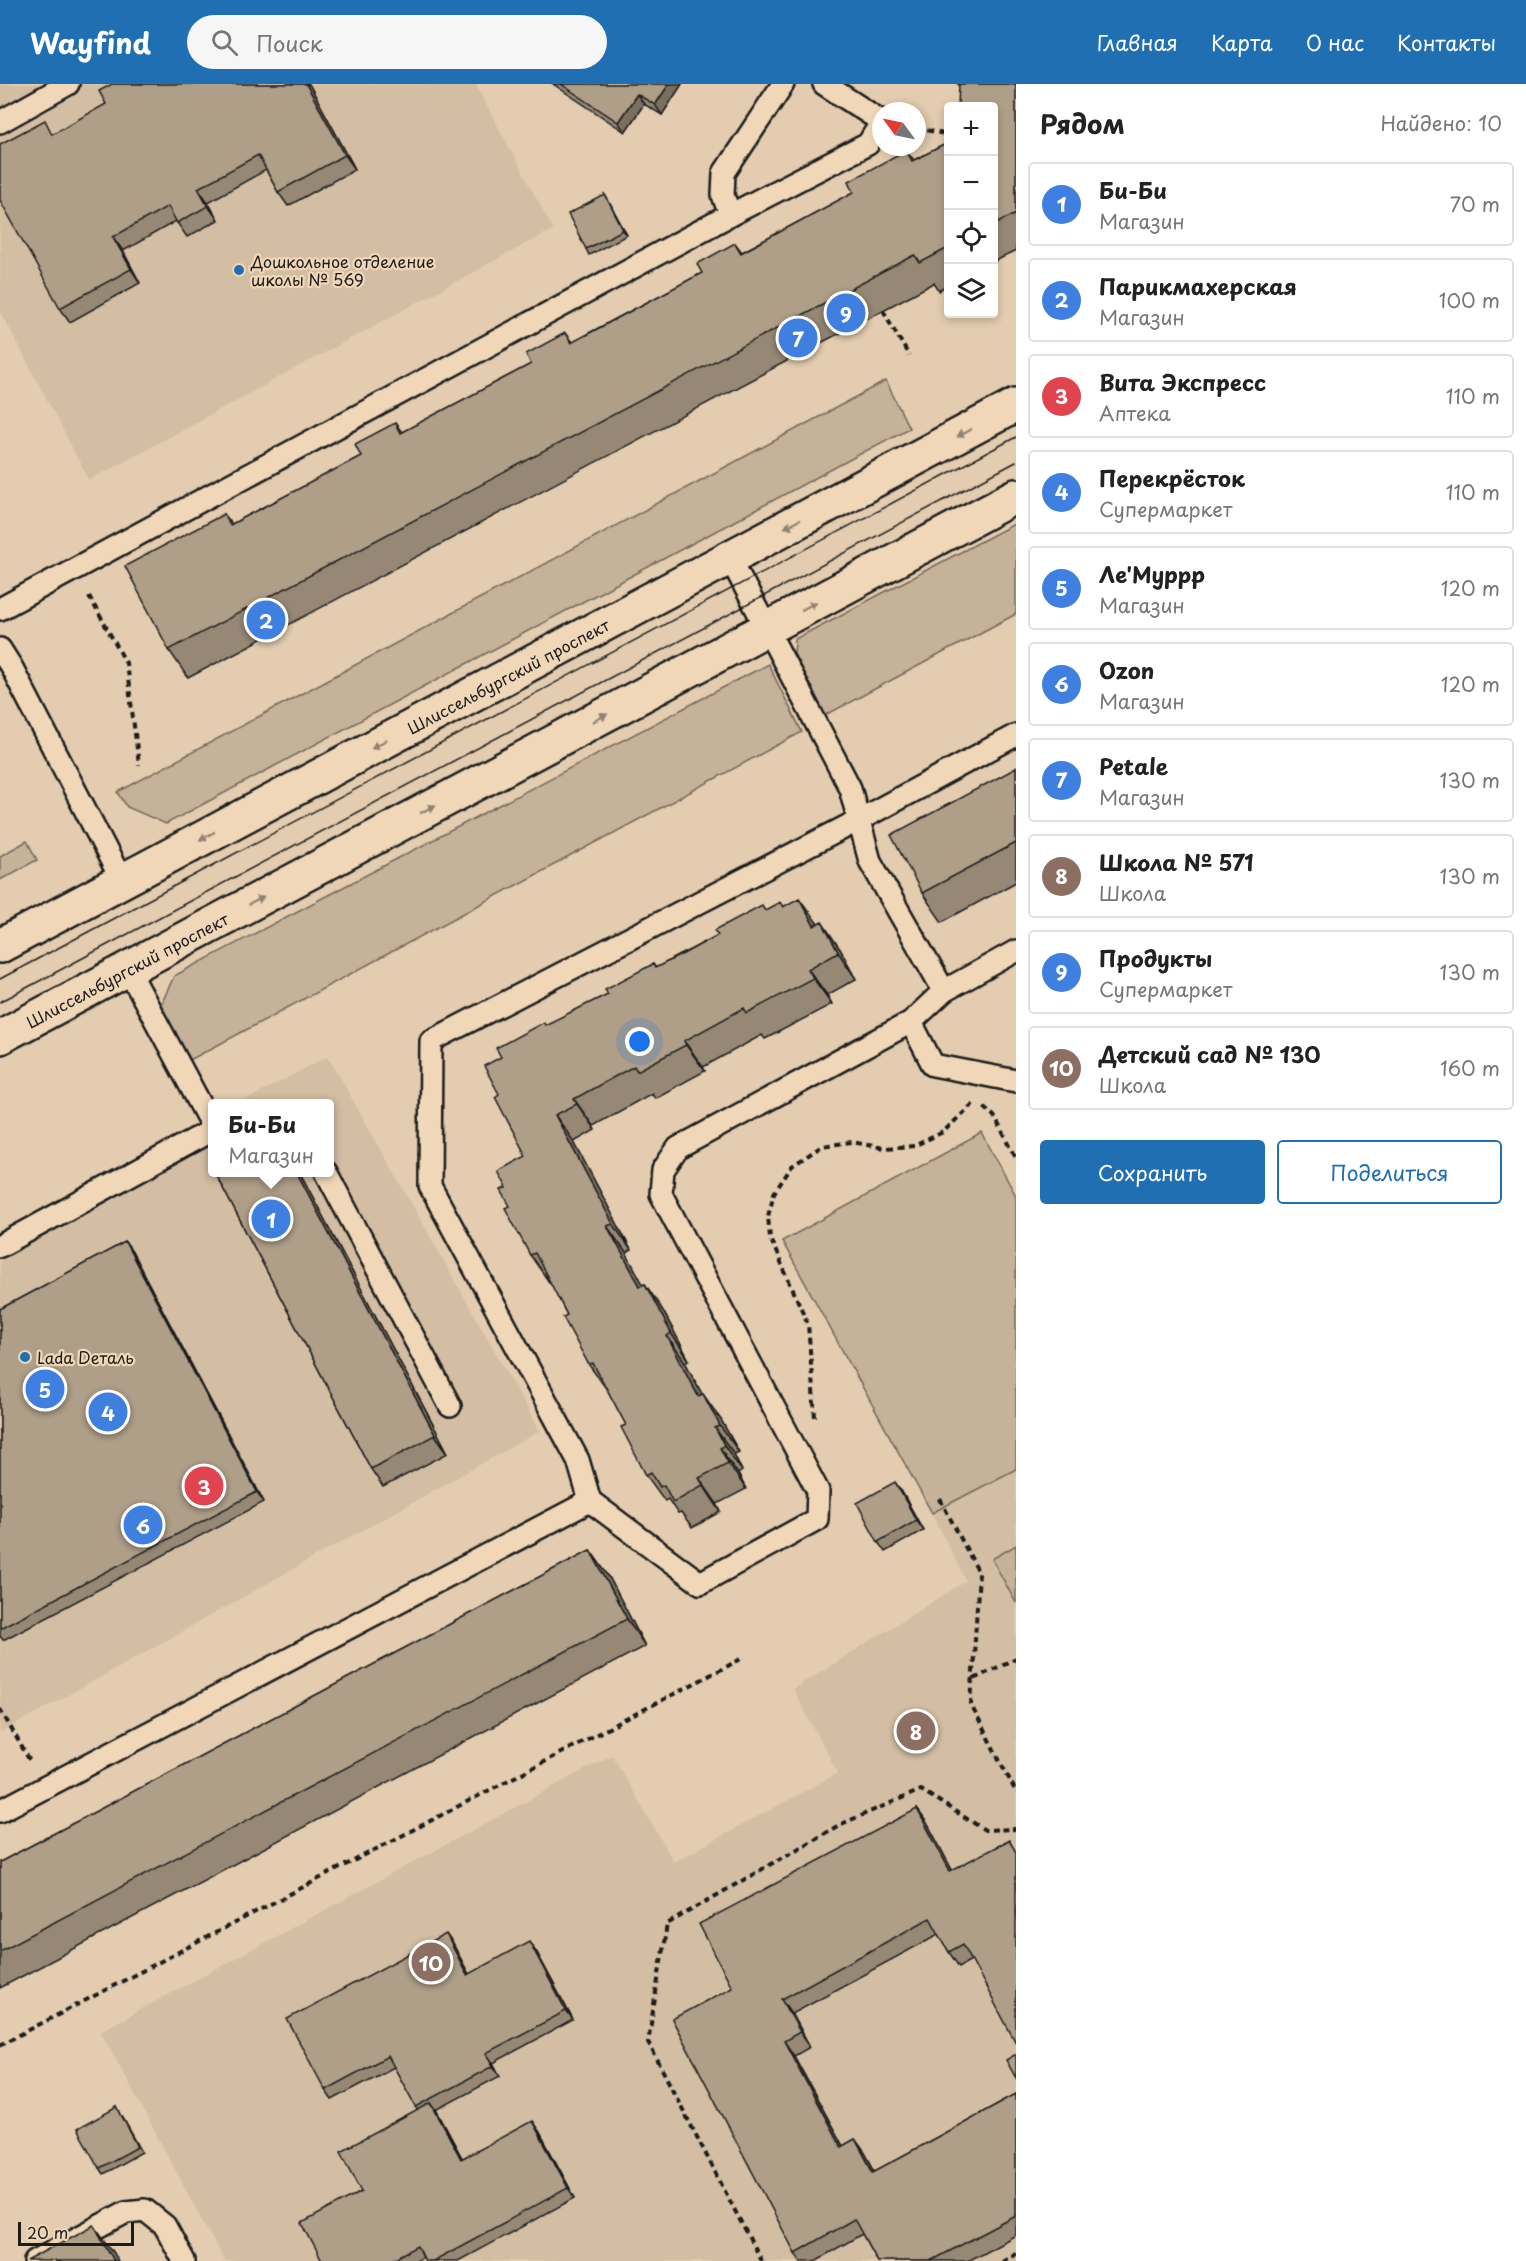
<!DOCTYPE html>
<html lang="ru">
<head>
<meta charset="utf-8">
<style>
	:root { --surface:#fff; --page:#f6f6f6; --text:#222; --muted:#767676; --line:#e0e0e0; --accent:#1f6fb2 }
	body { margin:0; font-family:"Playpen Sans",sans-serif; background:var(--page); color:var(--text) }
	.controls { position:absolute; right:18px; top:18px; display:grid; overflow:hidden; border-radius:6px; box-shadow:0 3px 9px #0003 }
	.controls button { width:54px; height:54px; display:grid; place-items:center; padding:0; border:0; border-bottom:2px solid var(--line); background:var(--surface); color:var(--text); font:30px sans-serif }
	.compass { position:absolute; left:872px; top:18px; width:54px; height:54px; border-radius:50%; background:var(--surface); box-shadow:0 3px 9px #0003; rotate:303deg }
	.scale { position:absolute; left:18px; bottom:15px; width:116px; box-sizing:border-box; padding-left:6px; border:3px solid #1c1c1c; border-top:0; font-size:16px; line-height:21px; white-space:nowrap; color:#1c1c1c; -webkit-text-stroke:4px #f0d7b8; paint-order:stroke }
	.you { position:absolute; left:640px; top:958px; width:21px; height:21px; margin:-15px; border:4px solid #fff; border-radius:50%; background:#1a73e8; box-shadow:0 0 0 9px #1a73e833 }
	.badge { display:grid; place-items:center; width:39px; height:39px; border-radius:50%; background:var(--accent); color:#fff; font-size:20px; font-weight:700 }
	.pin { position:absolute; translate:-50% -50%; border:3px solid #fff; box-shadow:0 2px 6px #0006 }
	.popup { position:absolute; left:208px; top:1015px; width:126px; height:78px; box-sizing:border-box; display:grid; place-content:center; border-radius:6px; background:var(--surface); filter:drop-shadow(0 2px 4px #0005); font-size:20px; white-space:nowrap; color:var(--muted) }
	.popup b { font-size:22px; color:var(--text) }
	.popup::after { content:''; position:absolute; left:50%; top:100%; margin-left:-12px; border:12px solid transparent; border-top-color:var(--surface) }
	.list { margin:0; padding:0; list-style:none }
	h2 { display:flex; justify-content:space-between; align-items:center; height:78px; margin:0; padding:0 24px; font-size:26px }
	h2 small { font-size:20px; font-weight:400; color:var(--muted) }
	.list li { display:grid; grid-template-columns:39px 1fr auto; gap:18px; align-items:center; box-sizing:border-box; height:84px; margin:0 12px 12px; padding:0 12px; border:2px solid var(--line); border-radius:6px }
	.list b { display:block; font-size:22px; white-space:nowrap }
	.list p { margin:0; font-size:20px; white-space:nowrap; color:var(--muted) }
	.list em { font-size:20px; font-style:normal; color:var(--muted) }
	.actions { display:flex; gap:12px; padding:18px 24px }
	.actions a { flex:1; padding:14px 0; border:2px solid var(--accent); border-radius:6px; text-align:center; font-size:21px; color:var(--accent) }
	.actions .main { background:var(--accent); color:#fff }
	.icon { flex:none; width:33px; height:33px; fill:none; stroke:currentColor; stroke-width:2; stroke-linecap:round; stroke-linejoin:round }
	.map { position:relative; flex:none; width:1016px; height:2177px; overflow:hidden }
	header { display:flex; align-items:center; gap:36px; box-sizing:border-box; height:84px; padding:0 30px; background:var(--accent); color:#fff }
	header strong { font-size:28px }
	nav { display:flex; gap:33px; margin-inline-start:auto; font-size:21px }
	.search { width:420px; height:54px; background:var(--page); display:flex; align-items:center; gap:15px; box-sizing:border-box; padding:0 21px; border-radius:33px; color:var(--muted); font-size:22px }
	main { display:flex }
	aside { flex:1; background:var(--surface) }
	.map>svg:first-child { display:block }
</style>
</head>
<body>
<header>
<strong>Wayfind</strong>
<div class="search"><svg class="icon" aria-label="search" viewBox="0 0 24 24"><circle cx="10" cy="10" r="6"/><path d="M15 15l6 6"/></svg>Поиск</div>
<nav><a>Главная</a><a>Карта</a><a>О нас</a><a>Контакты</a></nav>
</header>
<main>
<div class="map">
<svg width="1016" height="2177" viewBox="0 0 1016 2177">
	<rect width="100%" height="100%" fill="#e3ccaf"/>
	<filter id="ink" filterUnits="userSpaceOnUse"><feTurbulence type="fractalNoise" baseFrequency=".0167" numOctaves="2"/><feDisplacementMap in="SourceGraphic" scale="12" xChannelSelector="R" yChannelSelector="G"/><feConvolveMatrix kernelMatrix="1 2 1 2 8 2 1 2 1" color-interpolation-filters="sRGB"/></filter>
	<g filter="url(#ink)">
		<!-- built -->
		<g fill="#d3bea3">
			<path d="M0 0H475L553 145 89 396 0 226Z"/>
			<path d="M328 972 540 1347 0 1649V1150L212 1035V1088H330V1020L241 1019Z"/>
			<path d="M982 1049 1016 1112V2177H224L101 1947 612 1671 674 1778 838 1689 793 1605 966 1497 932 1429 782 1157Z"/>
		</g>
		<!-- grass -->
		<g fill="#c6b199" stroke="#71665a" stroke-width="1.5">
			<path d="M886 297 909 344 166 740 127 723 118 708Z"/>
			<path d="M1016 439V530L824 632 794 574 795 555Z"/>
			<path d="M768 580 802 648 188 977 160 923 174 892Z"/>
			<path d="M27 757 37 776 0 796V772Z"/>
			<path d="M982 1049 1016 1112V1385L932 1429 782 1157Z"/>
			<path d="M1016 1461V1519L992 1475Z"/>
		</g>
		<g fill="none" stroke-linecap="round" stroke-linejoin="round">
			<!-- lane casing -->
			<g stroke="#1c1c1c" stroke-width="26">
				<g id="lane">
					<path d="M824 0 881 37"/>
					<path d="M0 38 68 0"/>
					<path d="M730 131 868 60 881 39"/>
					<path d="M730 474 850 704 870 777 944 907"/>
					<path d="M0 525 730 131 723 111 724 89 783 0"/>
					<path d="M0 565 12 584 122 797"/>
					<path d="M128 885 212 1042"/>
					<path d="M911 938 933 981 1016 997"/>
					<path d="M326 1088 450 1322"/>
					<path d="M0 1162 212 1046"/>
					<path d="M590 1417 700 1499 817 1435 818 1407 661 1110 663 1086 678 1064 911 938 944 907 1016 867"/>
					<path d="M0 1727 590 1417 578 1376 430 1102 431 957 859 736 1016 651"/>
					<path d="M35 2177 126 2128 145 2126 165 2142 184 2177"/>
				</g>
			</g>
			<!-- primary casing -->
			<g stroke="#1c1c1c" stroke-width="38">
				<g id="primary">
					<path d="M0 862 1016 321"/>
					<path d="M0 953 1016 412"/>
				</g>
			</g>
			<!-- path -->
			<g stroke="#1c1c1c" stroke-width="4" stroke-dasharray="6 4.5" stroke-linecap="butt">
				<path d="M917 44 948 51"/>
				<path d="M883 226 909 272"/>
				<path d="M89 512 126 579 139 681"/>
				<path d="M984 1023 994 1032 1016 1073"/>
				<path d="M815 1333 808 1240 770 1154 768 1132 774 1109 792 1082 822 1062 852 1058 884 1064 914 1062 943 1048 974 1019"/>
				<path d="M940 1415 979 1489 971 1621 1016 1708"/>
				<path d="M974 1595 1016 1574"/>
				<path d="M0 1625 30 1677"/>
				<path d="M0 1961 743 1574"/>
				<path d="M761 2177 648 1958 667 1840 839 1741 921 1706 985 1746 1016 1745"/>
				<path d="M1002 2177 1016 2169"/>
			</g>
			<!-- lane -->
			<use href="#lane" stroke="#f0d7b8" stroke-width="21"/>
			<!-- primary -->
			<use href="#primary" stroke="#f0d7b8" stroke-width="33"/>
			<!-- tram -->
			<g stroke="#1c1c1c" stroke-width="1.5">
				<path d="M0 895 1016 353"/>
				<path d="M0 918 1016 378"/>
			</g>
		</g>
		<!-- wall -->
		<g fill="#968875" stroke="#1c1c1c" stroke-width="1.5">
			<path d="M112 0H309L355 85 288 122 278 108 266 86 208 118 218 136 187 153 176 137 123 167 140 199 70 238 60 224 106 20Z"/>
			<path d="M553 0H682L662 31 644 20 625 48Z"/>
			<path d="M958 0H1016V167L993 178V22Z"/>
			<path d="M948 59V202L939 207 934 199 188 594 169 566 224 430 232 440 361 372 395 339 402 348 531 280 565 249 572 258 702 189 735 159 742 168 854 108 906 66 914 76Z"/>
			<path d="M605 111 627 151 589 171 586 165Z"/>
			<path d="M1016 684V798L942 838 922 809Z"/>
			<path d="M783 822 818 840 840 865 856 895 827 911 832 920 765 955 762 951 703 983 705 987 655 1014 652 1009 593 1042 595 1046 574 1058 631 1166 626 1169 643 1201 645 1200 663 1227 689 1276 685 1278 702 1310 721 1336 739 1368 734 1370 742 1387 738 1390 746 1405 717 1420 721 1428 692 1444 681 1429 678 1430 668 1415 665 1417 646 1391 626 1341 608 1307 589 1281 567 1231 550 1197 549 1198 530 1171 510 1122 507 1104 526 1072 499 1010 501 973 546 941 608 910 653 880 656 884 765 826Z"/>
			<path d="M215 1089H300L448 1369 383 1403 371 1385Z"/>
			<path d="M125 1158 132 1168 264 1418 3 1556 0 1552V1225Z"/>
			<path d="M902 1408 923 1446 885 1468 878 1458Z"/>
			<path d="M590 1466 609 1493 645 1562 0 1904V1778Z"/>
			<path d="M917 1725 927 1739 952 1786 971 1876 959 1883 949 1868 939 1850 792 1929 810 1963 794 1972 843 2062 855 2055 865 2069 875 2087 1016 2010V2151L967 2177H877L862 2150 815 2177H801L795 2169 732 1903Z"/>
			<path d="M453 1860 469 1890 536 1867 573 1936 493 1979 500 1992 436 2026 462 2074 539 2047 575 2114 458 2177H425L423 2173 416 2177H322L362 2107 418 2026 394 1983 332 2016 325 2006Z"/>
			<path d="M117 2023 142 2068 103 2090 99 2084Z"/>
		</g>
		<!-- shaded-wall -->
		<g fill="#7a6f5f" stroke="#1c1c1c" stroke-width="1.5">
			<path d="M306 0H309L355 85 345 71Z"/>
			<path d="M669 0H682L662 31 655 21Z"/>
			<path d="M637 10 644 20 625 48 618 38Z"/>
			<path d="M198 104 208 118 218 136 208 122Z"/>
			<path d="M605 111 608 116 627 151 623 146Z"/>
			<path d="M113 153 123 167 140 199 131 185Z"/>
			<path d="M799 814 818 840 814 842Z"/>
			<path d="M822 838 840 865 856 895 838 868Z"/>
			<path d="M808 885 827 911 832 920 813 894Z"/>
			<path d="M684 957 703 983 705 987 686 961Z"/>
			<path d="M574 1015 593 1042 595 1046 577 1020Z"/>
			<path d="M555 1031 574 1058 631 1166 613 1140Z"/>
			<path d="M297 1089H300L448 1369 435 1351Z"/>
			<path d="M607 1142 626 1169 659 1229 640 1202Z"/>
			<path d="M125 1158 132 1168 264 1418 257 1408Z"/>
			<path d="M645 1200 663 1227 689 1276 671 1249Z"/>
			<path d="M667 1252 685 1278 717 1338 698 1312Z"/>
			<path d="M703 1310 721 1336 739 1368 720 1342Z"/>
			<path d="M715 1344 734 1370 742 1387 724 1361Z"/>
			<path d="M720 1364 738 1390 746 1405 728 1379Z"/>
			<path d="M699 1394 717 1420 721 1428 703 1401Z"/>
			<path d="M895 1398 902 1408 923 1446 916 1436Z"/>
			<path d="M590 1466 609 1493 645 1562 627 1535Z"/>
			<path d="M917 1725 927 1739 960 1801 950 1787Z"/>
			<path d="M446 1850 453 1860 474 1901 467 1891Z"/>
			<path d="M529 1857 536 1867 573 1936 566 1927Z"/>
			<path d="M782 1915 792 1929 810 1963 800 1948Z"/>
			<path d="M784 1957 794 1972 851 2077 841 2063Z"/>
			<path d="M486 1969 493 1979 500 1992 493 1982Z"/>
			<path d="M431 2019 438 2029 468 2085 461 2075Z"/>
			<path d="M532 2037 539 2047 575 2114 568 2104Z"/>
			<path d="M855 2055 865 2069 883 2102 873 2088Z"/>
			<path d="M94 2141 114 2169 118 2177H114Z"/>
		</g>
		<!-- building -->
		<g fill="#af9e88" stroke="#1c1c1c" stroke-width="1.5">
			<path d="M112 0H306L345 71 278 108 258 71 198 104 208 122 177 139 168 122 113 153 131 185 60 224 0 116V60L45 36 52 50 106 20 99 7Z"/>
			<path d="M561 0H669L655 21 637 10 618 38Z"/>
			<path d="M959 0H1016V129L993 141V22H958Z"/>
			<path d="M948 59V164L920 179 915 171 169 566 125 482 224 430 230 441 361 372 355 360 395 339 400 349 531 280 526 270 565 249 571 259 702 189 697 180 735 159 741 169 854 108 849 97 906 66 912 77Z"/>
			<path d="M605 111 623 146 586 165 568 130Z"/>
			<path d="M1016 684V759L922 809 891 751Z"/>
			<path d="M799 814 814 842 822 838 838 868 808 885 813 894 747 929 744 924 684 957 686 961 637 987 634 982 574 1015 577 1020 555 1031 613 1140 607 1142 640 1202 645 1200 671 1249 667 1252 698 1312 703 1310 720 1342 715 1344 724 1361 720 1364 728 1379 699 1394 703 1401 673 1418 664 1401 660 1403 651 1388 646 1391 621 1343 626 1341 593 1279 589 1281 563 1233 567 1231 535 1169 530 1171 505 1124 510 1122 501 1106 507 1104 498 1087 526 1072 495 1013 499 1010 484 982 501 973 496 964 544 938 545 941 608 910 605 905 653 880 655 884 683 870 718 851 715 846 762 821 765 826 780 818 783 823Z"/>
			<path d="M215 1089H297L435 1351 371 1385Z"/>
			<path d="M125 1158 257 1408 0 1544V1225Z"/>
			<path d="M895 1398 916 1436 878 1458 857 1419Z"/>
			<path d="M590 1466 627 1535 0 1867V1778Z"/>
			<path d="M917 1725 950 1787 1009 1756 1016 1768V1959L963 1860 949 1868 930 1834 782 1915 800 1948 784 1957 841 2063 855 2055 873 2088 1016 2010V2132L931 2177H877L854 2135 795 2169 672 1935 732 1903 699 1840Z"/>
			<path d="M446 1850 467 1891 529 1857 566 1927 486 1969 493 1982 416 2023 388 1972 325 2006 287 1935Z"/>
			<path d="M1016 1970V1994L1006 1976Z"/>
			<path d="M431 2019 461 2075 532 2037 568 2104 433 2177H425L418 2162 390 2177H322L302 2139 362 2107 341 2067Z"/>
			<path d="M117 2023 138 2063 99 2084 77 2045Z"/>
			<path d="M94 2141 114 2177H27Z"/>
		</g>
		<!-- one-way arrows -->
		<defs><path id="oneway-solid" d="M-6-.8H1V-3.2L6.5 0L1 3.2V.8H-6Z" transform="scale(1.5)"/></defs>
		<g fill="#918372">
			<use href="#oneway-solid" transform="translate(964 349) rotate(152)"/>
			<use href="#oneway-solid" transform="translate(792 440) rotate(152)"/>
			<use href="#oneway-solid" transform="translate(809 522) rotate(-28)"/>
			<use href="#oneway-solid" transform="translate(600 634) rotate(-28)"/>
			<use href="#oneway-solid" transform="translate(379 660) rotate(152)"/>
			<use href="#oneway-solid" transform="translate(428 725) rotate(-28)"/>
			<use href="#oneway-solid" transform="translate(207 752) rotate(152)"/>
			<use href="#oneway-solid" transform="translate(256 817) rotate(-28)"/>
		</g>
	</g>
	<!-- markers -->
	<g fill="#1f6fb2" stroke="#f0d7b8" stroke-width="2">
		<circle cx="239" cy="186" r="6"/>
		<circle cx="25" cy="1273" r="6"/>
	</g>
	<g text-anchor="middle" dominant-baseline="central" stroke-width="4.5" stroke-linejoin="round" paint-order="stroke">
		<!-- poi labels -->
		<g font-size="16" fill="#1c1c1c" stroke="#f0d7b8" text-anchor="start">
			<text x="251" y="177">Дошкольное отделение<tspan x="251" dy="18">школы № 569</tspan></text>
			<text x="37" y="1273">Lada Dеталь</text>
		</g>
		<!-- street labels -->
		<g font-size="16" fill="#1c1c1c" stroke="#f0d7b8">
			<text transform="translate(508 592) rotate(-28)">Шлиссельбургский проспект</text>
			<text transform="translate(127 886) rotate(-28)">Шлиссельбургский проспект</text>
		</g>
	</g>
</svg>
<div class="controls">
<button>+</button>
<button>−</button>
<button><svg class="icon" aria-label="locate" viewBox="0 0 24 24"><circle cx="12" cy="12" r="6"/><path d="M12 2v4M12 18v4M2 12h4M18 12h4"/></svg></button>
<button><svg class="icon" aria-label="layers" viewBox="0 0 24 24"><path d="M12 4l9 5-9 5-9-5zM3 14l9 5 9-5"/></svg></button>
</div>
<svg class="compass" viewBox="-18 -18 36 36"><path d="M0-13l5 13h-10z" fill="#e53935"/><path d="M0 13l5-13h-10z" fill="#767676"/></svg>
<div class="scale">20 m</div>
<div class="you"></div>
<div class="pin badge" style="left:271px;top:1135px;background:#3f7fe0">1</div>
<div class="popup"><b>Би-Би</b>Магазин</div>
<div class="pin badge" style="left:266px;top:536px;background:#3f7fe0">2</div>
<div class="pin badge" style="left:204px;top:1402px;background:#e0444e">3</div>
<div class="pin badge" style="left:108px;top:1328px;background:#3f7fe0">4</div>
<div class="pin badge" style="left:45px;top:1305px;background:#3f7fe0">5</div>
<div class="pin badge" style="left:143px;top:1441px;background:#3f7fe0">6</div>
<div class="pin badge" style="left:798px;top:254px;background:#3f7fe0">7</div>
<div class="pin badge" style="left:916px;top:1647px;background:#8d6e63">8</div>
<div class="pin badge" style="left:846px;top:229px;background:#3f7fe0">9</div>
<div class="pin badge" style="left:431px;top:1878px;background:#8d6e63">10</div>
</div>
<aside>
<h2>Рядом<small>Найдено: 10</small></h2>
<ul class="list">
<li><span class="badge" style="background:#3f7fe0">1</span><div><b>Би-Би</b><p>Магазин</p></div><em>70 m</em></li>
<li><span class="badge" style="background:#3f7fe0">2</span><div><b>Парикмахерская</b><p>Магазин</p></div><em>100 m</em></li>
<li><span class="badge" style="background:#e0444e">3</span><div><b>Вита Экспресс</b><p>Аптека</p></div><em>110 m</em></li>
<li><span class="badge" style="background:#3f7fe0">4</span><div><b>Перекрёсток</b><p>Супермаркет</p></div><em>110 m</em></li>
<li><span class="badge" style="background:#3f7fe0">5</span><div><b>Ле'Муррр</b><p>Магазин</p></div><em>120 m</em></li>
<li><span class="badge" style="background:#3f7fe0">6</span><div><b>Ozon</b><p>Магазин</p></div><em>120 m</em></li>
<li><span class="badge" style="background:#3f7fe0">7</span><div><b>Petale</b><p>Магазин</p></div><em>130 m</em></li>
<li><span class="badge" style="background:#8d6e63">8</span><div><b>Школа № 571</b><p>Школа</p></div><em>130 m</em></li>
<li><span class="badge" style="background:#3f7fe0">9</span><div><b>Продукты</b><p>Супермаркет</p></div><em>130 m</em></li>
<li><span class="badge" style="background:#8d6e63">10</span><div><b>Детский сад № 130</b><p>Школа</p></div><em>160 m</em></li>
</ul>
<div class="actions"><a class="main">Сохранить</a><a>Поделиться</a></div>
</aside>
</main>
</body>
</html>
